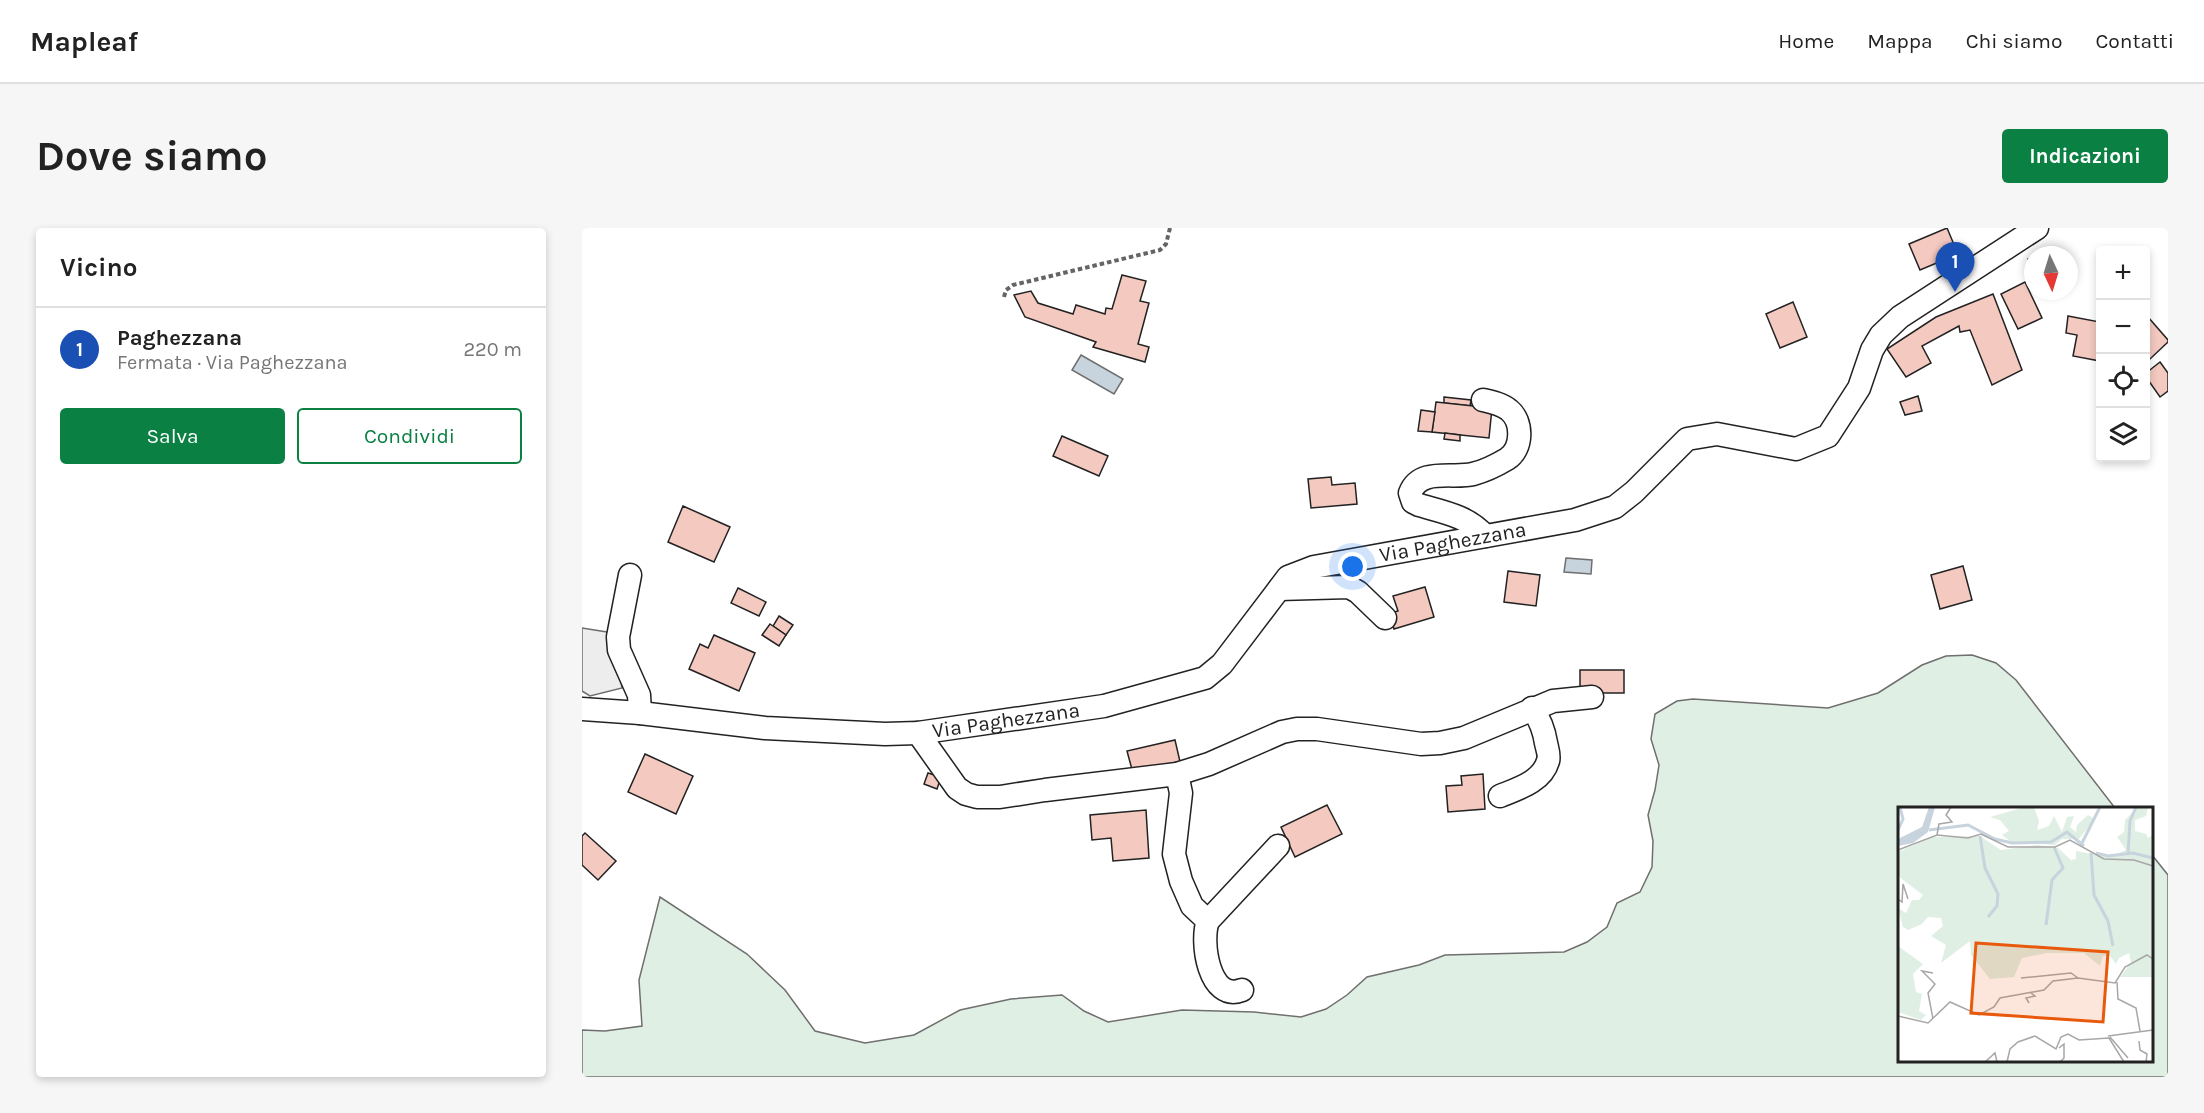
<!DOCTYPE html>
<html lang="it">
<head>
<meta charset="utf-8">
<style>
	:root { --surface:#fff; --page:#f6f6f6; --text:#222; --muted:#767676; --line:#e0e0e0; --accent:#0b8043 }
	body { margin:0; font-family:Karla,sans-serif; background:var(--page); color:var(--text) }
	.controls { position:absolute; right:18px; top:18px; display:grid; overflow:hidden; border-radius:6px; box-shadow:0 3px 9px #0003 }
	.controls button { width:54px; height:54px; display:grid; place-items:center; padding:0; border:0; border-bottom:2px solid var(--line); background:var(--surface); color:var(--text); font:30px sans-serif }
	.compass { position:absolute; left:1442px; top:18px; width:54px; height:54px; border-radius:50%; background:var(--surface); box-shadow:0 3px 9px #0003; rotate:176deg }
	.you { position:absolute; left:771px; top:339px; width:21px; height:21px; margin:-15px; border:4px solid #fff; border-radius:50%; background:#1a73e8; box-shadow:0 0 0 9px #1a73e833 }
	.badge { display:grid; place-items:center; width:39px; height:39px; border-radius:50%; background:var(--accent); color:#fff; font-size:20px; font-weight:700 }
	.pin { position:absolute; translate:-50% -50px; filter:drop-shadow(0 2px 3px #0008) }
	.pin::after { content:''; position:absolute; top:32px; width:21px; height:18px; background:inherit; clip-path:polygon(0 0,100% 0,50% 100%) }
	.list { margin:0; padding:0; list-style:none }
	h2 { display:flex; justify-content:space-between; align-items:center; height:78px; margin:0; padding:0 24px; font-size:26px }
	h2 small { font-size:20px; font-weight:400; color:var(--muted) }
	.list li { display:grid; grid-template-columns:39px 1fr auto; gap:18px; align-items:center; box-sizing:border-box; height:84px; padding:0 24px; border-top:2px solid var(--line) }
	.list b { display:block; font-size:22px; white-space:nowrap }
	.list p { margin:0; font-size:20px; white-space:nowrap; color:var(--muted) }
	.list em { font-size:20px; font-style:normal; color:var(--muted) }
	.actions { display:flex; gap:12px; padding:18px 24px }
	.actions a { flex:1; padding:14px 0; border:2px solid var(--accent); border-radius:6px; text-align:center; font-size:21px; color:var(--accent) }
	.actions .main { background:var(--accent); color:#fff }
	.icon { flex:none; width:33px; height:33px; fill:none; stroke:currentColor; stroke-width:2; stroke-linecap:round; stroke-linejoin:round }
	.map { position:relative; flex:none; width:1586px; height:849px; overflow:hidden; border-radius:6px }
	header { display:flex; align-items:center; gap:36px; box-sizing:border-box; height:84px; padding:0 30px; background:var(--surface); border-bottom:2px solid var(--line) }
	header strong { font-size:28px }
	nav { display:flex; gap:33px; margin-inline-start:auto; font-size:21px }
	.intro { display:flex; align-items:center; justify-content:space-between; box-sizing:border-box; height:144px; padding:0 36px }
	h1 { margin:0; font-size:42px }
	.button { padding:15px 27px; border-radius:6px; background:var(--accent); color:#fff; font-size:21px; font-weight:700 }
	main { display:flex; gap:36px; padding:0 36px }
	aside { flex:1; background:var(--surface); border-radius:6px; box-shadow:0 3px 9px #0003 }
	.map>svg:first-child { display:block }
</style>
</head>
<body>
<header>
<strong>Mapleaf</strong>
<nav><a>Home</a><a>Mappa</a><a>Chi siamo</a><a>Contatti</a></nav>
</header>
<div class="intro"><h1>Dove siamo</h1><a class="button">Indicazioni</a></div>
<main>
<aside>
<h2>Vicino<small></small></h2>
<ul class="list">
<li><span class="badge" style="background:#1a4fb4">1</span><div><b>Paghezzana</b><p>Fermata · Via Paghezzana</p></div><em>220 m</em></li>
</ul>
<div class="actions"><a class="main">Salva</a><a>Condividi</a></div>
</aside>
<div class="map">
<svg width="1586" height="849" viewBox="0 0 1586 849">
	<rect width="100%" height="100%" fill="#fff"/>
	<!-- green -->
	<path fill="#e0efe3" stroke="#6f6f6f" stroke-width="1.5" d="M1390 427 1414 435 1434 452 1533 580H1318V832H1570V627L1586 647V849H0V802L23 803 60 798 57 752 78 669 165 726 203 762 233 803 283 815 332 807 378 782 429 771 480 767 502 783 526 794 600 782 672 784 719 789 744 781 765 767 785 749 837 737 863 727 982 724 1005 714 1025 699 1035 675 1058 664 1070 639 1071 613 1066 587 1073 562 1077 537 1069 511 1073 486 1095 473 1111 471 1246 480 1296 465 1340 437 1364 428Z"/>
	<!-- parking -->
	<path fill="#ededed" stroke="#6f6f6f" stroke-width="1.5" d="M0 400 31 405 40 460 8 468 0 463Z"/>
	<!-- water -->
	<g fill="#c7d3dd" stroke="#6f6f6f" stroke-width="1.5">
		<path d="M499 127 541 151 532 166 490 142Z"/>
		<path d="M984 330 1010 332 1009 346 982 344Z"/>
	</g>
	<!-- building -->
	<g fill="#f3c9c0" stroke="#222" stroke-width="1.5">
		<path d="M1365 0 1376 26 1338 42 1327 16Z"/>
		<path d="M1451 30V47L1450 48 1446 31Z"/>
		<path d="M540 47 564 53 558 73 567 75 556 116 567 119 563 134 511 119 514 114 443 89 432 67 449 63 456 75 491 86 494 77 523 86 524 80 530 81Z"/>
		<path d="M1443 54 1460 90 1436 101 1419 66Z"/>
		<path d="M1411 66 1440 142 1410 157 1388 102 1378 104 1377 98 1340 118 1349 135 1324 149 1305 121 1354 89Z"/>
		<path d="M1211 74 1225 109 1198 120 1184 86Z"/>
		<path d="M1486 88 1518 94V133L1491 128 1495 107 1484 105Z"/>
		<path d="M1566 89 1586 112V114L1568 131 1564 126V92Z"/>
		<path d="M1578 134 1586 145V163L1578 169 1564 149V145Z"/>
		<path d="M1336 168 1340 183 1323 187 1318 174Z"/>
		<path d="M862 169 889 172 888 178 862 175Z"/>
		<path d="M854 174 910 180 907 210 850 204Z"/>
		<path d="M839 182 853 184 850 204 836 203Z"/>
		<path d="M863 205 878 207V213L862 211Z"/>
		<path d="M480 208 526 228 517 248 471 228Z"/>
		<path d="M749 249 750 257 773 255 775 276 729 280 726 251Z"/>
		<path d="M101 278 148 299 132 334 86 314Z"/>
		<path d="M1381 338 1390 372 1358 381 1349 347Z"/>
		<path d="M926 343 958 347 954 378 922 374Z"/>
		<path d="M843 359 852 389 812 401 808 385 816 383 811 368Z"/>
		<path d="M156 360 184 374 177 388 149 375Z"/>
		<path d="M197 388 211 397 204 407 191 398Z"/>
		<path d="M188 396 204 407 197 418 180 407Z"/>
		<path d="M132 407 173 425 157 463 107 441 118 416 126 420Z"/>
		<rect x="998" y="442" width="44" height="23"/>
		<path d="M593 512 599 538 552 549 545 523Z"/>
		<path d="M63 526 111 548 94 586 46 564Z"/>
		<path d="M346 545 359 549 355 561 342 556Z"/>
		<path d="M901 546 903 581 866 584 864 558 880 557 879 548Z"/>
		<path d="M745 577 760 606 713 629 699 599Z"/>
		<path d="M564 582 567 630 531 633 529 610 510 612 508 587Z"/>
		<path d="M3 605 34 633 16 652 0 637V608Z"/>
	</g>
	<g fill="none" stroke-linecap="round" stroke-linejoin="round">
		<!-- minor casing -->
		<g stroke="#222" stroke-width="25">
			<g id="minor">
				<path d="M901 172C910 174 920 176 927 182 941 193 941 221 925 231 915 237 903 243 891 246 871 251 838 239 828 265L831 274 837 277C861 284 886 288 903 308"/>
				<path d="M48 347 36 409 37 422 57 467 58 485"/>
				<path d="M697 361 767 359 776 364 803 390"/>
				<path id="s1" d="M0 481 58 485 183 500 303 506 336 505 522 478 623 450 640 436 706 349 732 339 993 292 1033 279 1052 264 1105 211 1135 206 1214 221 1246 208 1277 160 1290 122 1299 107 1318 89 1455 0"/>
				<path d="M336 505 375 560 384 566 395 569H418L463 562 595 546 627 536 700 504 715 501H735L839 516 858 515 882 510 971 473 1010 469"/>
				<path d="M595 546 599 565 592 626 599 653 610 678 626 693"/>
				<path d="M918 568C935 561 960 554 966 533 968 528 965 520 964 515 962 502 957 490 950 480"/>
				<path d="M660 762C627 775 618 713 626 693L696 618"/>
			</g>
		</g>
		<!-- path -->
		<path stroke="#646464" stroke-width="4" stroke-dasharray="4.5 3" stroke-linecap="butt" d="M422 69 424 62 431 57 578 22 584 16 588 0"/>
		<!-- minor -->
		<use href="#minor" stroke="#fff" stroke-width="22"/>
	</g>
	<g text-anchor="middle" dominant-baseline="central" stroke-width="4.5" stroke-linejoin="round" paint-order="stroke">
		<!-- street labels -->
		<g font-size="21" fill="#222" stroke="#fff">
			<text stroke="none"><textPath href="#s1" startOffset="930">Via Paghezzana</textPath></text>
			<text stroke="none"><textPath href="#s1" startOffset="426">Via Paghezzana</textPath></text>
		</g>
	</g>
	<!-- overview -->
	<g transform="translate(1316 579)">
		<rect width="255" height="255" fill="#fff"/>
		<path d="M127 0H136L141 14 139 23 151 19 156 9 164 25 169 10 176 9 172 20 178 25 179 18 190 8 197 12 181 32H164L157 38 113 35 104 28 111 24 102 13 92 10ZM240 0H250L248 9 237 13V24L248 27 250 31 255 28V170H222L233 156 231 146 221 151 218 157 212 149H205L202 159 186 146H149L124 151 116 170 92 172 73 148 72 134 43 156 48 138 33 129 45 119 43 111 30 110 24 117 10 123 5 120 0 101 8 106 14 93H21L25 88 0 69V45L35 30 82 29 103 43 139 38 160 41 173 53 178 52V44L211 50 228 43 219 30 226 25 227 13ZM0 139 25 157 15 167 18 185 24 187 21 204 28 208 23 213 0 205Z" fill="#e0efe3"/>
		<path d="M31 0H37L30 25 15 36 0 39V32L24 20Z" fill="#c7d3dd"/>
		<path fill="none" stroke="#c7d3dd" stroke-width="3" d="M0 23 5 12 2 0M31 23 70 18 97 32 114 36 153 35 169 25 186 39M82 29 87 61 100 87 99 99 90 110M184 36 202 0M193 46 196 88 210 114 215 139M198 46 210 49 235 46 255 51M230 47 232 14 238 0M148 118 154 73 165 61 156 40"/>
		<path fill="none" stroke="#a7a7a7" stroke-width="1.5" d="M39 28 41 17 54 15 48 8 53 0M0 43 39 28 70 31 83 27 110 40H157L172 33 206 52 236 53 255 59M0 92 4 95 5 77 10 92M123 171 173 166 180 171M219 175 220 192 238 201 242 224M131 196 128 191 137 189 133 186M0 209 30 216 52 195 81 208 96 200 102 191 146 183 155 174 180 171 217 176 227 160 249 148 255 152M35 212 30 186 37 177 24 164 35 166M210 229 255 223M212 230 230 251M241 234 242 243 249 247 248 255M161 241 166 237V251L162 255M87 255 97 246 99 255M109 255 112 242 120 235 137 229 158 242 163 230 170 227 181 233 211 231 226 255"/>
		<path fill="#e8590c" fill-opacity="0.15" stroke="#e8590c" stroke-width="3" d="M78 136 210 145 205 215 73 206Z"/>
		<rect width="255" height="255" fill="none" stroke="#222" stroke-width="3"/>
	</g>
</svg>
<div class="controls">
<button>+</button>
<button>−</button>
<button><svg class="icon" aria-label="locate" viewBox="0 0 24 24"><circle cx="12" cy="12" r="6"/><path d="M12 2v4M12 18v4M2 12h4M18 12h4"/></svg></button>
<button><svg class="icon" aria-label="layers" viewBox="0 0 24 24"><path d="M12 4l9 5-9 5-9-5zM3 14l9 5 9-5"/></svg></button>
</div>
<svg class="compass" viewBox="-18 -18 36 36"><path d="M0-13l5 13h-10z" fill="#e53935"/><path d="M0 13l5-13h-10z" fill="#767676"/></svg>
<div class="you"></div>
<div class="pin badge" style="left:1373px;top:64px;background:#1a4fb4">1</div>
</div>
</main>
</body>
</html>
